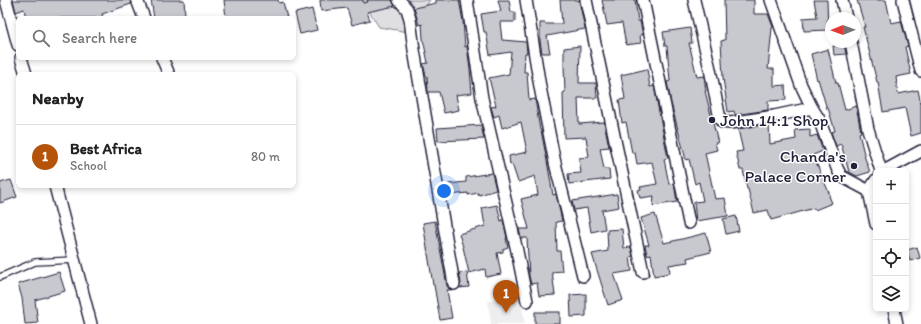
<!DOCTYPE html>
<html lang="en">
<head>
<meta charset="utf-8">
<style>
	:root { --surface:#fff; --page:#f2f2f2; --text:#222; --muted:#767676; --line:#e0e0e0; --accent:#b45309 }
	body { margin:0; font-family:Itim,sans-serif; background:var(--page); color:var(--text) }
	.controls { position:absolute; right:12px; bottom:12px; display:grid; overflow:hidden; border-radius:6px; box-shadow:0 2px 6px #0003 }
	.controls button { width:36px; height:36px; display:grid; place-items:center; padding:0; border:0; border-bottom:1px solid var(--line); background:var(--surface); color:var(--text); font:20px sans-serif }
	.compass { position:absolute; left:825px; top:12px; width:36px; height:36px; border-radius:50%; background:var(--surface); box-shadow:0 2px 6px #0003; rotate:269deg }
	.you { position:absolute; left:444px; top:191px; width:14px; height:14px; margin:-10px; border:3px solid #fff; border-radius:50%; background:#1a73e8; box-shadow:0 0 0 6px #1a73e833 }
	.badge { display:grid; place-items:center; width:26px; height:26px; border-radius:50%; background:var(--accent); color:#fff; font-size:13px; font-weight:700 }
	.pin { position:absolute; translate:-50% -33px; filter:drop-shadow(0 1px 2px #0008) }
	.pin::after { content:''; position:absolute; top:21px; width:14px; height:12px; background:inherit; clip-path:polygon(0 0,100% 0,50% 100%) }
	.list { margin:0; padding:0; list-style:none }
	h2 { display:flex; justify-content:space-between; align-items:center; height:52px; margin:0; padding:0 16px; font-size:17px }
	h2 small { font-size:13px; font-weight:400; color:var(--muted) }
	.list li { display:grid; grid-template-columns:26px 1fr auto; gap:12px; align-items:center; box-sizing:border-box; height:64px; padding:0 16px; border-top:1px solid var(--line) }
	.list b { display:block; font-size:15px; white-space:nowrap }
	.list p { margin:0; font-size:13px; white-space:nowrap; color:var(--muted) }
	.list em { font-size:13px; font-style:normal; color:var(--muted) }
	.icon { flex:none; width:22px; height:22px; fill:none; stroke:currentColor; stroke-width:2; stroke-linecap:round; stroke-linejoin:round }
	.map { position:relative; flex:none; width:921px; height:324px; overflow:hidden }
	.search { position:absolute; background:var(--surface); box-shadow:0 2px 6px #0003; left:16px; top:16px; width:280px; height:44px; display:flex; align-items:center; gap:10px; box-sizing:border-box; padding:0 14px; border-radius:6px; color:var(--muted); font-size:15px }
	.panel { position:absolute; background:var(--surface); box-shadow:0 2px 6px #0003; left:16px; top:72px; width:280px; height:116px; border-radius:6px }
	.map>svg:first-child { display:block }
</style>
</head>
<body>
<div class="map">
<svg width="921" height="324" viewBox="0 0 921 324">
	<rect width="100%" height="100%" fill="#fff"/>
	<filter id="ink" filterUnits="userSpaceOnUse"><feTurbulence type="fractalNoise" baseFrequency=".025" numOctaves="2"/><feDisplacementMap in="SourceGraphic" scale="8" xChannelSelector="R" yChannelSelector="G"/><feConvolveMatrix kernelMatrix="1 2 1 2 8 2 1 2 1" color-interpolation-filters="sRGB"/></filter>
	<g filter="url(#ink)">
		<!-- built -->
		<path fill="#eeeef1" d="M520 293 525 324H491L488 301Z"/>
		<!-- green -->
		<path fill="#dfdfe2" stroke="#80808e" d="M362 0H430L408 32 379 27Z"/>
		<!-- building -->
		<g fill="#c8c8cf" stroke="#22223b">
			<path d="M13 0H130L131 4 102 14 103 18H26L24 9 16 12Z"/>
			<path d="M151 0H184L185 15 168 18H154Z"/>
			<path d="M224 0H278L279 3 283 2 287 18H226Z"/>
			<path d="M320 0H363V3L368 2 367 0H392L395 6 367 12 370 20 352 25 347 8 321 11Z"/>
			<path d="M436 0H459L463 21 465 47 467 46 470 69 472 93 456 95 459 110 444 113 439 92H428L427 76H426L423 64 428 63 423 39 422 24 419 25 414 8 436 3Z"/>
			<path d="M498 0H509L511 12H515V22H500L502 40 526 42 527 53H525L524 72H527L529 100 535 99 540 130H541L547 161 553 195 556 194 562 221 556 222 557 251H560L562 271 552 272 555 295 539 296 537 283 531 284 529 276 527 238H521L519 229H529L521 199 538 195 535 176 518 182 512 164 510 165 509 156 527 152 521 122 502 128 499 115 494 117 491 107 496 106 489 78 509 74 511 52 490 55 486 32H484L481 14 501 11Z"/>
			<path d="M560 0H579L585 29 547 36 550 53H542L540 41V23H545V24H562Z"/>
			<path d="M602 0H635L638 21H640L643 35H640L641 43 626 45 622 23 607 25Z"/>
			<path d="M724 0H754V14H768L773 27 772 28 768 69H774V86L785 85 786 100 768 101V110L735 115 734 111 728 112 723 78 721 41 725 40Z"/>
			<path d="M814 0H827L828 30 804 31 803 18 817 17Z"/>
			<path d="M857 0H886L891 23 901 21 908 46 905 47 911 74 896 77 898 94 918 90 921 104V133L911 136 905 108 883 112 878 82H877L863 27H865Z"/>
			<path d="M312 9 317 30 300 34 295 13Z"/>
			<path d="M690 28 692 43H689L697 77 704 76 706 91H705L718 143H715L717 150 705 153 715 199 725 198 728 216 696 221 694 202 703 201 699 182 695 184 689 159 686 160 671 103 667 82 670 81 667 46H665L663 32Z"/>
			<path d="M844 45 846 54 834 55 833 46Z"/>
			<path d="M580 46 579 83H596L597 98H578L579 124 604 122 609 147 600 148 604 169H609L610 179 569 184 568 174 581 173 579 158 589 157 586 137 564 138 563 93 565 92 564 66V48Z"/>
			<path d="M828 49 836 83H838L845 110 856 106 861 132 859 133 865 158 870 172 857 176 849 172 841 144 836 146 831 132 835 131 828 108 827 109 818 79 817 80 811 54Z"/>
			<path d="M647 69 650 87 654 86 668 158 664 159 669 184 674 183 677 202 653 206 654 196 640 198 638 190 641 189 640 187 657 184 652 162 637 164 635 153H632L626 122 622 123 619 100 625 99 621 75Z"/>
			<path d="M769 124 770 144 796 139 795 130 810 129V137L817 135 823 151 813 155 830 195 829 196 832 203 815 210 814 208 771 220 768 210 754 213 748 189H747L743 170H740L736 152 743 151 738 129Z"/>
			<path d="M481 125 484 139 438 141 437 128Z"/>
			<path d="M492 173 496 190 479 195 478 193 468 195V193L450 195 448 184 466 182V177Z"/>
			<path d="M11 180 17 197 0 203V183Z"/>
			<path d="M617 194 619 207 602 210 605 229 591 232 587 208 574 210 572 201Z"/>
			<path d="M497 205 501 221 503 220 507 238H506L508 247 503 249V252L497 253 501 274 486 277 485 269 469 273 463 247 459 234 485 226 482 208Z"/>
			<path d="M655 214 664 243 682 239 706 233 711 252 687 258 688 262 669 265 670 273 654 276 651 254 647 255 645 245H649L641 218Z"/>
			<path d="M736 216 739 231 726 234 723 219Z"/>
			<path d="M435 221 445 275 447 286 450 290H447L452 318 440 320 434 285H433L423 223Z"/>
			<path d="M622 229 624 248 631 247 633 256 630 257 632 271 614 274 623 300 608 305 592 254 608 251 607 230Z"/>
			<path d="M917 247 920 258 910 261 907 250Z"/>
			<path d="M59 272 65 291 35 300 38 323 25 324 22 298 18 284Z"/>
			<path d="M467 272 469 287 459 288 461 283 459 273Z"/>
			<path d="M586 294V316L571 317 570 295Z"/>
			<rect x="535" y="312" width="25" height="12"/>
		</g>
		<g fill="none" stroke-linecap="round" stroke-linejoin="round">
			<!-- lane casing -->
			<g stroke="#22223b" stroke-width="8">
				<path id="lane" d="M0 277 35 262 74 260"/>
			</g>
			<!-- street casing -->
			<g stroke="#22223b" stroke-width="14">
				<g id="street">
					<path d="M6 0 18 45"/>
					<path d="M137 0 144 18"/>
					<path d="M399 0 407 9 410 19 414 50 454 284"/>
					<path d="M467 0 482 98 517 251 527 301"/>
					<path d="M526 0 540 87 555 163 583 276"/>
					<path d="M586 0 615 140 643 272"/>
					<path d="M643 0 689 223"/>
					<path d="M694 0 710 69 720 119 722 122 730 123 774 116 812 108"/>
					<path d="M771 0 801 85 812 108 819 119 837 168 841 176 869 191"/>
					<path d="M842 0 846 18"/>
					<path d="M903 0 921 71"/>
					<path d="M851 42 868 129 881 171"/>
					<path d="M21 58 26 74"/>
					<path d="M162 58 168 72"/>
					<path d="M884 171 921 151"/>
					<path d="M876 180 869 191 876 224"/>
					<path d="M55 186 91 324"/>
					<path d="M894 309 897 324"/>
				</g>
			</g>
			<!-- lane -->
			<use href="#lane" stroke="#fff" stroke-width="5.5"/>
			<!-- street -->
			<use href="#street" stroke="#fff" stroke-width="11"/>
		</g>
	</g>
	<!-- markers -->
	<g fill="#22223b" stroke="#fff" stroke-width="1.5">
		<circle cx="712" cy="120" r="4"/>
		<circle cx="854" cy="166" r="4"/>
	</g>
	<g text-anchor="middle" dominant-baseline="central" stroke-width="3" stroke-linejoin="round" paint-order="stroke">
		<!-- poi labels -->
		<g font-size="17" fill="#22223b" stroke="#fff" text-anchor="start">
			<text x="720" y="120">John 14:1 Shop</text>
			<text x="846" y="156" text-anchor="end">Chanda's<tspan x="846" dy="20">Palace Corner</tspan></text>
		</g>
	</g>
</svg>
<div class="controls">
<button>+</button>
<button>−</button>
<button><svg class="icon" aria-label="locate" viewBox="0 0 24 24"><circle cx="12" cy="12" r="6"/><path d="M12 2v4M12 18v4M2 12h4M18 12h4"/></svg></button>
<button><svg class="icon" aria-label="layers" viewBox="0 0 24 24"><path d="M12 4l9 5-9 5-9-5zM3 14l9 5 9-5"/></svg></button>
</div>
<svg class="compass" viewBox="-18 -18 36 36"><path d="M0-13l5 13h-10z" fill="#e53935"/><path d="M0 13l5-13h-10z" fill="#767676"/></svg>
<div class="you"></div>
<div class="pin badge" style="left:506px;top:313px">1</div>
<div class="search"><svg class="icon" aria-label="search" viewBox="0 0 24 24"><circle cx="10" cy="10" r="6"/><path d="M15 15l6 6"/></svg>Search here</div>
<section class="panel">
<h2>Nearby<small></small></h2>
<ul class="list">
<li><span class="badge">1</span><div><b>Best Africa</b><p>School</p></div><em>80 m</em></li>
</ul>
</section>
</div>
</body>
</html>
